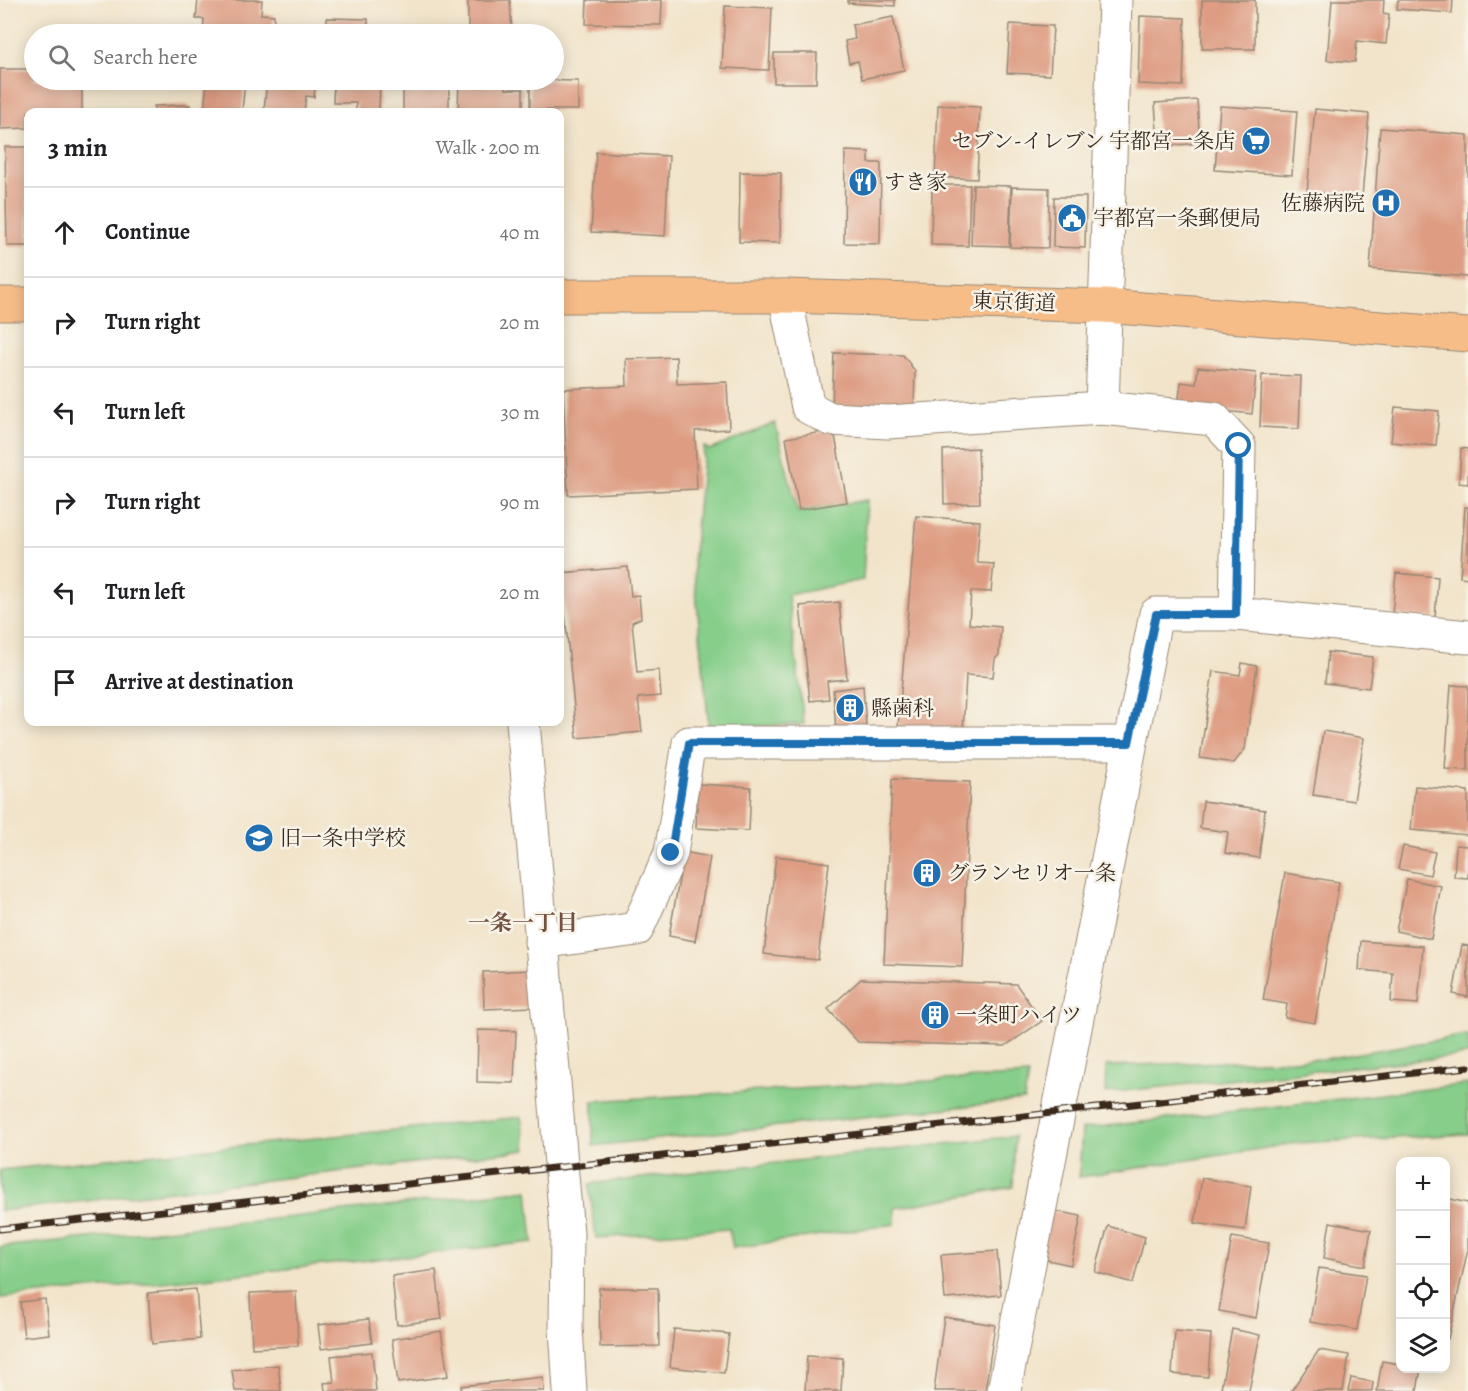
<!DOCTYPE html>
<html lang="en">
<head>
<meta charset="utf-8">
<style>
	:root { --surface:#fff; --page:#f6f6f6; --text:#202124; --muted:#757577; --line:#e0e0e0 }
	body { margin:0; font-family:Alegreya,"Noto Serif JP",serif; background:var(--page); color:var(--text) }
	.controls { position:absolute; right:18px; bottom:18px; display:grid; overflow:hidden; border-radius:12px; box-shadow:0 3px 15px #0003 }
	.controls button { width:54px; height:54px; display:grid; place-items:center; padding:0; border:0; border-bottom:2px solid var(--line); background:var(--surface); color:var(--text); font:30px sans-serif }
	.stop { position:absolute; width:18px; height:18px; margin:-14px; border:4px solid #1f6fb2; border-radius:50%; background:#fff }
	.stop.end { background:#1f6fb2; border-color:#fff; box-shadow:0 2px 6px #0008 }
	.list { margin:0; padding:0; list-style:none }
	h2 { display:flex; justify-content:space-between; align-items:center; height:78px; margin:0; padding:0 24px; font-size:26px }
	h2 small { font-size:20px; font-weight:400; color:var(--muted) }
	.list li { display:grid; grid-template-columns:39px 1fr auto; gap:18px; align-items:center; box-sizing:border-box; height:90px; padding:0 24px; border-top:2px solid var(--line) }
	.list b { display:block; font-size:22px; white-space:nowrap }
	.list em { font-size:20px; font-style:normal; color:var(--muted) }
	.icon { flex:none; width:33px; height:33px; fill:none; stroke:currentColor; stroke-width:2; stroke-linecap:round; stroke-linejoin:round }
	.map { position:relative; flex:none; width:1468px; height:1391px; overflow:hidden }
	.search { position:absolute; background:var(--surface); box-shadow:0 3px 15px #0003; left:24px; top:24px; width:540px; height:66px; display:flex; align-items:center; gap:15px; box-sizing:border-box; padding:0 21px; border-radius:33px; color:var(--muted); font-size:22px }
	.panel { position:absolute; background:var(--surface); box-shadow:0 3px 15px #0003; left:24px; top:108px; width:540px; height:618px; border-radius:12px }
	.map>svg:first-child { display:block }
</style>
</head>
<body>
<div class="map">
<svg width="1468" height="1391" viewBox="0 0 1468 1391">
	<rect width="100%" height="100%" fill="#f7f3e8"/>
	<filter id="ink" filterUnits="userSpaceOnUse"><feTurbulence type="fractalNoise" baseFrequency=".0167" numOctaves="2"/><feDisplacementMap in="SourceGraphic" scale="12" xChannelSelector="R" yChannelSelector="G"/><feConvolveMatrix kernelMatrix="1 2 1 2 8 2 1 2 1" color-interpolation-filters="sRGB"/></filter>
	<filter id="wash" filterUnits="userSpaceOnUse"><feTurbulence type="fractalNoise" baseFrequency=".008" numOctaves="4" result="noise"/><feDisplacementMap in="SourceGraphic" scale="24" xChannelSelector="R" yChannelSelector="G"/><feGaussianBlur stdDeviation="1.35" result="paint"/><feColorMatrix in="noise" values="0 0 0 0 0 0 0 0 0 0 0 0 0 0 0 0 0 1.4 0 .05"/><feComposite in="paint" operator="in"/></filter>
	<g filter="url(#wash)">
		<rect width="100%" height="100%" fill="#f2e4ca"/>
		<!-- green -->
		<g fill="#86ce89" stroke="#607c54" stroke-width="1.5">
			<path d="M775 423 798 512 867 500 863 580 788 595 804 724 709 728 693 561 704 447 710 450Z"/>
			<path d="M1468 1035V1055L1105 1093 1106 1066 1324 1059Z"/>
			<path d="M1028 1075 1024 1100 593 1146V1101Z"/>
			<path d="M1468 1084V1134L1298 1143 1079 1177 1082 1129Z"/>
			<path d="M521 1117 526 1150 0 1211V1170Z"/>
			<path d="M1015 1136 1013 1187 895 1208V1224L733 1248 729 1229 596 1238 589 1184Z"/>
			<path d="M528 1190 533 1242 204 1278 0 1298V1247L283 1218Z"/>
		</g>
		<g id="blocks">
			<!-- building -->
			<g fill="#de9d83">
				<path d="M198 0H262L261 14 274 15 273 34H203L204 19H196Z"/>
				<path d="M468 0H510L512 34H468Z"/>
				<path d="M587 0H662L661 25 586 24Z"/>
				<path d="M848 0H895V6L848 3Z"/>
				<rect x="1202" y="0" width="53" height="49"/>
				<path d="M1332 0H1384L1383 13 1389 14 1386 44 1357 41 1355 62 1327 60Z"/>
				<path d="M1398 0H1453L1452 13 1397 9Z"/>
				<path d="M725 6 772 8 769 70 722 68Z"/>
				<path d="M1140 16 1185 18 1183 86 1138 84Z"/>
				<path d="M893 17 904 70 862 79 858 61 849 63 845 41 855 39 852 25Z"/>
				<path d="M327 18 368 19V34H327Z"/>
				<path d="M1010 24 1053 26 1050 75 1007 73Z"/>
				<path d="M774 53H817L816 83H774Z"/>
				<path d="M0 69H34V80H82V112H28V128L0 129Z"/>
				<path d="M207 80H245L242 112H204Z"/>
				<path d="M267 80H316L314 97 306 96 304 112 264 110Z"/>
				<path d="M334 80H380L379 112H356V103H333Z"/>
				<rect x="403" y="80" width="46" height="32"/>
				<path d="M459 80H506V89H523V111L458 112Z"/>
				<path d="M530 80 578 81V110H530Z"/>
				<path d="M1197 100 1200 143 1158 147 1155 103Z"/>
				<path d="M190 105V112H154V106Z"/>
				<path d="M938 105 980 107 977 179 935 177Z"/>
				<path d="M1220 106 1297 111 1292 175 1215 170Z"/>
				<path d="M1315 109 1369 114 1362 197 1307 192Z"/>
				<path d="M1380 128 1468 135V277L1370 269Z"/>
				<path d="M5 147H28V246H7Z"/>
				<path d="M845 151 869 152V163H881L880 244 844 243Z"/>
				<path d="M596 152 669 156 665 236 591 232Z"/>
				<path d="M740 172 781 173 780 243 739 242Z"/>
				<path d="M932 185H970L968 246 931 245Z"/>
				<path d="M973 185 1011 186 1009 246 971 245Z"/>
				<path d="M1012 187 1049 188 1048 248 1010 247Z"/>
				<path d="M1054 197H1086L1085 248 1053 247Z"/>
				<path d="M834 353 903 355 915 371 914 409 832 406Z"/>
				<path d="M676 357 677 384 727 382 729 429 695 431 697 489 568 495 563 389 627 386 626 359Z"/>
				<path d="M1198 367 1256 373 1252 414 1178 406 1181 382 1196 384Z"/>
				<path d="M1262 375 1301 376 1299 429 1260 427Z"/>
				<path d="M1395 407 1439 411 1436 446 1391 442Z"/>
				<path d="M834 430 847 502 799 510 786 438Z"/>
				<path d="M978 448 980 503 944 504 943 450Z"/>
				<path d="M1461 448 1468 449V484L1459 483Z"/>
				<path d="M1465 507H1468V578L1460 577Z"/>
				<path d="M916 516 980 521 977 557 978 563 994 564 991 592 971 591 969 624 1001 627 999 655 995 659 993 677 966 675 963 733 898 727Z"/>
				<path d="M628 567 631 596 639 595 641 618 632 622 637 672 659 670 661 696 638 698 642 732 577 738 561 573Z"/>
				<path d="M1396 573 1438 577 1435 618 1392 615Z"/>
				<path d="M839 602 847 679 827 681 829 699 810 701 800 606Z"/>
				<path d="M1328 652 1373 657 1369 688 1325 683Z"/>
				<path d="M1242 663 1257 666 1245 749 1234 763 1200 758 1213 671 1240 675Z"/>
				<path d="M1451 685 1468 686V770L1445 769Z"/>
				<path d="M863 686 866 726 836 731 833 690Z"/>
				<path d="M1323 731 1364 738 1354 801 1313 795Z"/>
				<path d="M892 779 970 782 962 967 884 964Z"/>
				<path d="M698 784 751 787 749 831 696 828Z"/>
				<path d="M1415 786 1468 791V835L1411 830Z"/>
				<path d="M1203 801 1265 810 1259 858 1225 853 1228 832 1200 828Z"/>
				<path d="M1456 845 1468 846V878L1454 877Z"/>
				<path d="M1403 846 1435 852 1430 875 1398 869Z"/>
				<path d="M684 852 710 857 695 941 669 936Z"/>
				<path d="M776 856 829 863 818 960 764 954Z"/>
				<path d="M1285 873 1339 882 1315 1023 1285 1018 1287 1004 1263 1000Z"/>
				<path d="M1407 879 1441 886 1431 939 1396 931Z"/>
				<path d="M1361 941 1423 946 1418 1004 1391 1002 1393 973 1359 970Z"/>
				<path d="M1462 945 1468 946V997L1453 994Z"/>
				<path d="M533 970 534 1007 484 1009 483 972Z"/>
				<path d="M861 979 1016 984 1042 1021 1005 1046 858 1042 828 1009Z"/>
				<path d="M478 1030 516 1031 514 1083 477 1082Z"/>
				<path d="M1202 1178 1251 1186 1245 1230 1195 1223Z"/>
				<path d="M1446 1198 1468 1203V1249L1448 1339 1446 1338Z"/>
				<path d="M1049 1210 1081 1216 1071 1265 1038 1258Z"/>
				<path d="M1330 1222 1371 1230 1365 1266 1324 1258Z"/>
				<path d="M1108 1226 1145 1237 1133 1283 1095 1272Z"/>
				<path d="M1232 1237 1269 1243 1256 1318 1219 1311Z"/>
				<path d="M997 1251 1001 1295 945 1299 941 1255Z"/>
				<path d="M1319 1268 1366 1275 1357 1330 1310 1322Z"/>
				<path d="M436 1270 442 1319 397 1325 392 1276Z"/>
				<path d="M599 1288H658L659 1346 600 1347Z"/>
				<path d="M196 1289 200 1339 152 1344 148 1293Z"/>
				<path d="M296 1291 298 1346 252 1348 250 1293Z"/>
				<path d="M45 1299 49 1334 24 1337 20 1302Z"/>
				<path d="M944 1317 995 1325 985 1391H934Z"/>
				<path d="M369 1319 372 1343 321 1349 318 1325Z"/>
				<path d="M674 1329 729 1334 724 1373 670 1367Z"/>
				<path d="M1232 1329 1260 1335 1249 1391 1221 1388Z"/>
				<path d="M441 1331 448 1376 398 1383 392 1339Z"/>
				<path d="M1175 1331 1211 1334 1208 1377 1172 1374Z"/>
				<path d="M1319 1350 1349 1355 1343 1391H1291Z"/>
				<path d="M372 1352 376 1391H325L324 1383 334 1382 331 1356Z"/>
				<path d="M807 1356 843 1358 841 1391H805Z"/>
				<path d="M1382 1361 1400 1364V1368H1421L1417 1391H1377Z"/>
				<path d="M278 1365 281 1391H235L232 1370Z"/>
				<path d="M543 1377 544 1391H461V1386Z"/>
				<path d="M1351 1378 1373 1382 1372 1391H1348Z"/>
			</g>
		</g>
	</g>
	<g filter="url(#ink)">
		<use href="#blocks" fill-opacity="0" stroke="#968774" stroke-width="1.5"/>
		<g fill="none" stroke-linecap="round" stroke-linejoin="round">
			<!-- minor casing -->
			<g stroke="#968774" stroke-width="35">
				<g id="minor">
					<path d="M1115 0 1102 408 1214 419 1239 446 1236 614"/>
					<path d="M785 296 808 407 830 419 888 422 1102 408"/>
					<path d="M523 722 567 1233 566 1328 570 1391"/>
					<path d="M541 942 637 929 671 853 689 743H1129"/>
					<path d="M1004 1391 1156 614H1236L1468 637"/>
				</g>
			</g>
			<!-- trunk casing -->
			<g stroke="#968774" stroke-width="35">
				<g id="trunk">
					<path d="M560 296H785L1105 306 1468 335"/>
					<path d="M0 304H28"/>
				</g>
			</g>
			<!-- minor -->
			<use href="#minor" stroke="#fff" stroke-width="33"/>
			<!-- trunk -->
			<use href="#trunk" stroke="#f7bd88" stroke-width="33"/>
			<!-- rail casing -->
			<g stroke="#3b2a1e" stroke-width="7">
				<path id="rail" d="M0 1229 1468 1067"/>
			</g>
			<!-- rail -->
			<use href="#rail" stroke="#f7f3e8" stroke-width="4.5" stroke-dasharray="14" stroke-linecap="butt"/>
		</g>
	</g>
	<g fill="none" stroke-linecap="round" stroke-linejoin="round" filter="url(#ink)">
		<!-- route -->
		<path stroke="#1f6fb2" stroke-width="8" d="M671 853 689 743H1129L1156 614H1236L1239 446"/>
	</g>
	<!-- icons -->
	<defs>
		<g id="supermarket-disc" transform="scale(1.5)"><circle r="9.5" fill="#1f6fb2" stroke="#f7f3e8"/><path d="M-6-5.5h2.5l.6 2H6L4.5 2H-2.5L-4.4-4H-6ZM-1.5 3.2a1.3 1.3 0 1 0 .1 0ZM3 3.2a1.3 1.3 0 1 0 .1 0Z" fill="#fff"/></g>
		<g id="restaurant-disc" transform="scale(1.5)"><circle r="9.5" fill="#1f6fb2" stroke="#f7f3e8"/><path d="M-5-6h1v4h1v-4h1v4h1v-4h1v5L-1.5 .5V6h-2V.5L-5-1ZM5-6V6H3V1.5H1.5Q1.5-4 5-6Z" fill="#fff"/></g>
		<g id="hospital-disc" transform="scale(1.5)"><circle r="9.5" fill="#1f6fb2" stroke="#f7f3e8"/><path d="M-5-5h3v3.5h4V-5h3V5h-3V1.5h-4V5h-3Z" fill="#fff"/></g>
		<g id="civic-disc" transform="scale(1.5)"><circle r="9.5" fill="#1f6fb2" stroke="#f7f3e8"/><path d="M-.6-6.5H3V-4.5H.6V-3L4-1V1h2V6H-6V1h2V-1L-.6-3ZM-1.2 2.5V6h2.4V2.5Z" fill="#fff"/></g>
		<g id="building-disc" transform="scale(1.5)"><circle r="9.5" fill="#1f6fb2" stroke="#f7f3e8"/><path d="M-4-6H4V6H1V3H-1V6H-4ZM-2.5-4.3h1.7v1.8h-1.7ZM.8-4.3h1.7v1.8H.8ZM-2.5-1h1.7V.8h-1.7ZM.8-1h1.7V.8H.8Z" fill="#fff"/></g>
		<g id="school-disc" transform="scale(1.5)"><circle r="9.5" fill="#1f6fb2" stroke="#f7f3e8"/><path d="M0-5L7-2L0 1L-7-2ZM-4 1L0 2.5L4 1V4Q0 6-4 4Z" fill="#fff"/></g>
	</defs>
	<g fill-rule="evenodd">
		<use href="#supermarket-disc" x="1256" y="141"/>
		<use href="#restaurant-disc" x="863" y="182"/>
		<use href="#hospital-disc" x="1386" y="203"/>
		<use href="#civic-disc" x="1072" y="218"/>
		<use href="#building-disc" x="850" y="708"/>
		<use href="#school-disc" x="259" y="838"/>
		<use href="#building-disc" x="927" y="873"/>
		<use href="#building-disc" x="935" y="1015"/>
	</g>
	<g text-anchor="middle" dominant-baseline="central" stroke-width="5" stroke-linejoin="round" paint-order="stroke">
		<!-- poi labels -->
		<g font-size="21" fill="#3b2a1e" stroke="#f7f3e8" text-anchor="start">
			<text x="1235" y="141" text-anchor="end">セブン-イレブン 宇都宮一条店</text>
			<text x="884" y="182">すき家</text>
			<text x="1365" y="203" text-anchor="end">佐藤病院</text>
			<text x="1093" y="218">宇都宮一条郵便局</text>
			<text x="871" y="708">縣歯科</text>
			<text x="280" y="838">旧一条中学校</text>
			<text x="948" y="873">グランセリオ一条</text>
			<text x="956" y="1015">一条町ハイツ</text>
		</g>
		<!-- street labels -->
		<g font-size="21" fill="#3b2a1e" stroke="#f7f3e8">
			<text transform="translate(1014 302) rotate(2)">東京街道</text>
		</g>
		<!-- neighbourhood labels -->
		<g font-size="22" font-weight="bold" fill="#745241" stroke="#f7f3e8">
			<text x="523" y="923">一条一丁目</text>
		</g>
	</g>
</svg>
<div class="controls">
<button>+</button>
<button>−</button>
<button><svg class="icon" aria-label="locate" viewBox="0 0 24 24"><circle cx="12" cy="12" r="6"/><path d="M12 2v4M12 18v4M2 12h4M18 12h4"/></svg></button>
<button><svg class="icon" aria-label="layers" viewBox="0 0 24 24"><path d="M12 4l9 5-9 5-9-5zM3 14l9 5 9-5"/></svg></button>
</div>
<div class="stop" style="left:1239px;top:446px"></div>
<div class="stop end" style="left:671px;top:853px"></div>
<div class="search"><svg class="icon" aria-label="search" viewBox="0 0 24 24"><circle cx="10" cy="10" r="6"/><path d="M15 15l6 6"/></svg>Search here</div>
<section class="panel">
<h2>3 min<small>Walk · 200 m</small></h2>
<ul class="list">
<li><svg class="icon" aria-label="ahead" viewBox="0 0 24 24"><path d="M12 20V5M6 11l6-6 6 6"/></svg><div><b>Continue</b></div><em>40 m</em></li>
<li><svg class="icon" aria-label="right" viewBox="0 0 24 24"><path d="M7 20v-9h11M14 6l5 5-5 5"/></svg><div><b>Turn right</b></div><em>20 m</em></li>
<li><svg class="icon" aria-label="left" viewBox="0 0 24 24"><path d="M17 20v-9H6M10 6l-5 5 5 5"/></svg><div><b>Turn left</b></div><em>30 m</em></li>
<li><svg class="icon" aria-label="right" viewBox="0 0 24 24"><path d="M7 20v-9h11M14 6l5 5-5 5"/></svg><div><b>Turn right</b></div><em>90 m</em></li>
<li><svg class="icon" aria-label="left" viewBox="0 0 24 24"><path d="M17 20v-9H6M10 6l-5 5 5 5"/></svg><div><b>Turn left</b></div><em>20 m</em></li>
<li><svg class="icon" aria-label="arrive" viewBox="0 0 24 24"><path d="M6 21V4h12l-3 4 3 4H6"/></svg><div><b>Arrive at destination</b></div></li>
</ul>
</section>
</div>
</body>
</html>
